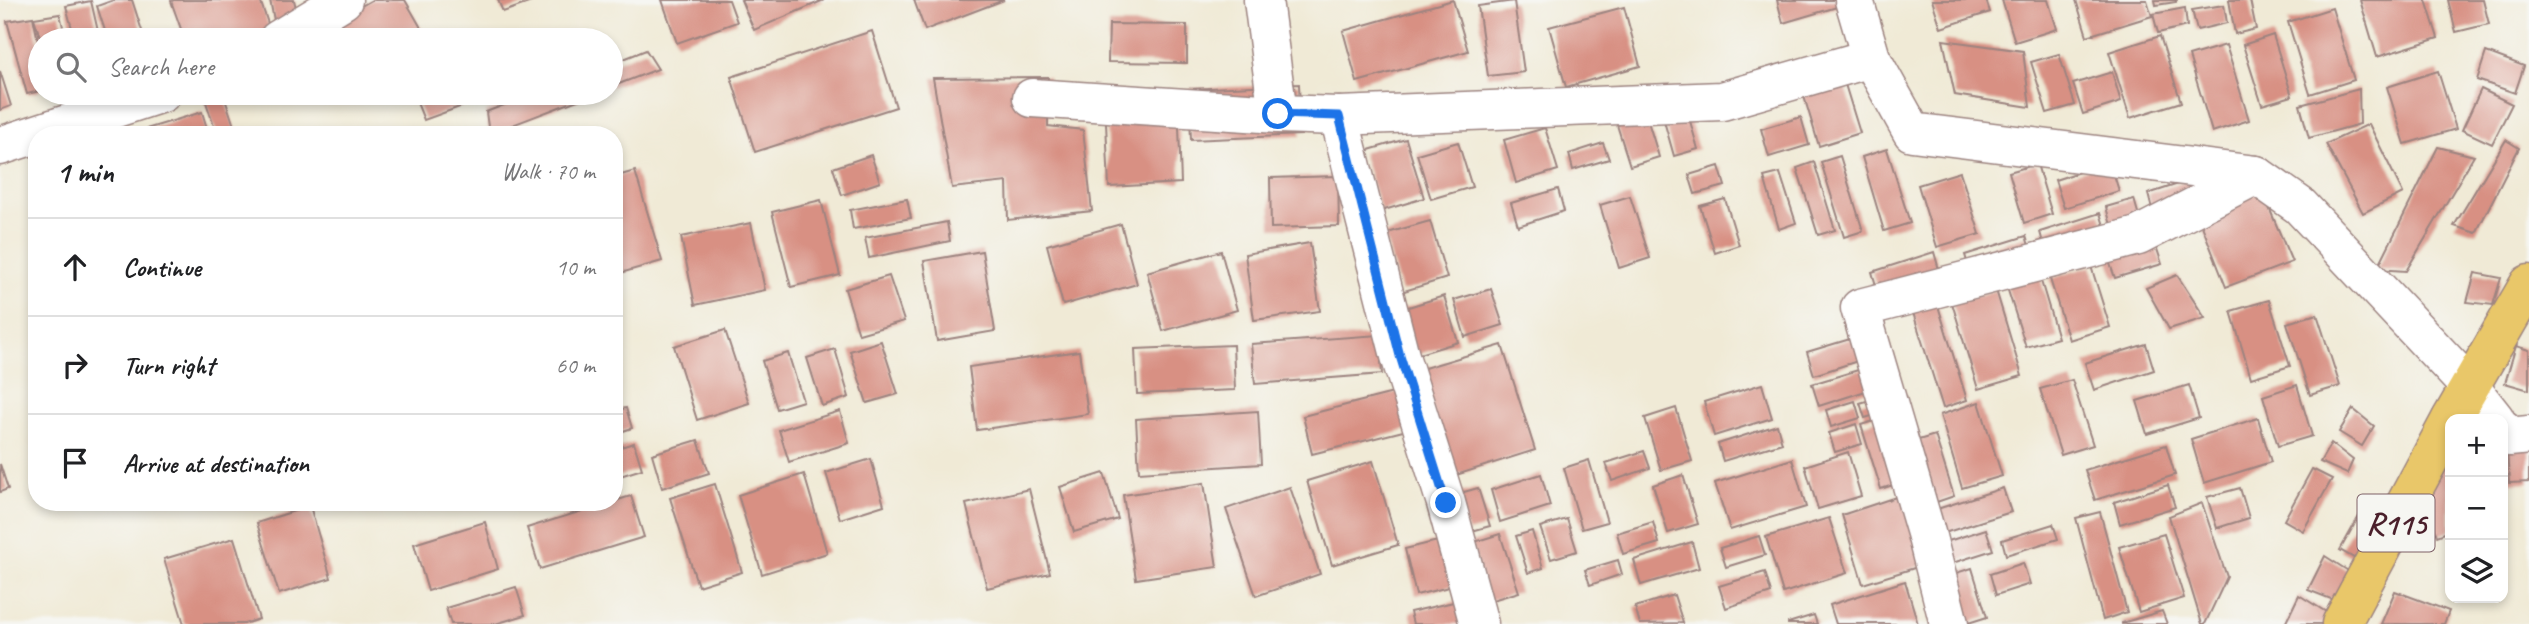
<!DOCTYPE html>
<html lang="en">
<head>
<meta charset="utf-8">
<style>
	:root { --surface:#fff; --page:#f2f2f2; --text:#202124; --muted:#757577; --line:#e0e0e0 }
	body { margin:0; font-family:Caveat,sans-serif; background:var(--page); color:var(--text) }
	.controls { position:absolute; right:21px; bottom:21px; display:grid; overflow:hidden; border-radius:14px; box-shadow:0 4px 10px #0003 }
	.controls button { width:63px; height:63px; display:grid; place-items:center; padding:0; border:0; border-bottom:2px solid var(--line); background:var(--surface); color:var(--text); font:35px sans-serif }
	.stop { position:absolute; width:21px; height:21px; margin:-16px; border:5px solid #1a73e8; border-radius:50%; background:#fff }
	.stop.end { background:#1a73e8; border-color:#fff; box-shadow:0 2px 7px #0008 }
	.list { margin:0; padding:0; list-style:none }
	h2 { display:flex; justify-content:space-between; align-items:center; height:91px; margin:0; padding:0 28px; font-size:30px }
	h2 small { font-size:23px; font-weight:400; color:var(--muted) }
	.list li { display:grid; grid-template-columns:46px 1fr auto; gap:21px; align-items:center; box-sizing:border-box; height:98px; padding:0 28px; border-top:2px solid var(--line) }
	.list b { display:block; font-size:26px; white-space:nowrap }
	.list em { font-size:23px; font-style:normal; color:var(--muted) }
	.icon { flex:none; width:38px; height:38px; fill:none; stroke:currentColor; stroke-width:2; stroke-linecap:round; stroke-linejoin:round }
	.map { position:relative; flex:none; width:2529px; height:624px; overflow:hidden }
	.search { position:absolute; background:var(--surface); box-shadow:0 4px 10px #0003; left:28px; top:28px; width:595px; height:77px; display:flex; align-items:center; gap:18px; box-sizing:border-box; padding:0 24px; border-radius:38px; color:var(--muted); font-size:26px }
	.panel { position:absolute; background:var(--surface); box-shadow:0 4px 10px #0003; left:28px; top:126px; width:595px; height:385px; border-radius:28px }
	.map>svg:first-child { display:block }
</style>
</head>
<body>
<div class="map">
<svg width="2529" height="624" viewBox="0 0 2529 624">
	<rect width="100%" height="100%" fill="#f6f6f2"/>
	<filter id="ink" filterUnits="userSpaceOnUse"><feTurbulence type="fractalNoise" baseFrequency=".0143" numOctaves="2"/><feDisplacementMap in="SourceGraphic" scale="14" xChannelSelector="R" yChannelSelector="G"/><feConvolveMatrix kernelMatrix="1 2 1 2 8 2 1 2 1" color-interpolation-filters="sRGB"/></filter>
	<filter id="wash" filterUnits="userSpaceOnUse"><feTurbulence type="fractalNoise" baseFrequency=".00686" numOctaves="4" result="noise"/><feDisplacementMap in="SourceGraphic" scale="28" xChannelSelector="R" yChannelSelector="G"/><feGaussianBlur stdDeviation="1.57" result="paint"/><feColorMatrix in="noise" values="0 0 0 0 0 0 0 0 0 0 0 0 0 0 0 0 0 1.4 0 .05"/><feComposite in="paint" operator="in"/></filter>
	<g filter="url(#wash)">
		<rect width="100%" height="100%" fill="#f0ead6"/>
		<g id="blocks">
			<!-- building -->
			<g fill="#d89083">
				<path d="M114 0H132L145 40H108L97 6Z"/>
				<path d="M174 0H260L272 35 257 40H185L171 1Z"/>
				<path d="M270 0H294L303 36 278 40Z"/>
				<path d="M372 0H405L428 40H351L339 19Z"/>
				<path d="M498 0H537L503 12Z"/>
				<path d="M662 0H729L737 22 677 43Z"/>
				<path d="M741 0H824L754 30Z"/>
				<path d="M914 0H1004L925 30Z"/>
				<path d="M1453 0 1468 51 1357 82 1343 31Z"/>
				<path d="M1777 0H1846L1847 4 1783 23Z"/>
				<path d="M1932 0H1986L1990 12 1941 28Z"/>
				<path d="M2002 0H2048L2057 29 2015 42Z"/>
				<path d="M2076 0H2147L2152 16 2087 36Z"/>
				<path d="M2155 0H2176V2L2156 5Z"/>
				<path d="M2229 0H2250L2256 29 2235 34Z"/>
				<path d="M2360 0H2426L2438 38 2377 57Z"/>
				<path d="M2448 0H2483L2489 24 2456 32Z"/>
				<path d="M91 1 100 40H75L66 6Z"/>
				<path d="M1514 1 1524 72 1488 76 1478 6Z"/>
				<path d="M2224 5 2227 23 2197 30 2192 10Z"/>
				<path d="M1624 7 1640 66 1566 87 1549 27Z"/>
				<path d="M2185 8 2187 26 2158 33 2153 14Z"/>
				<path d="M2332 8 2354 80 2310 94 2288 22Z"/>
				<path d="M60 14 66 40H41L34 18Z"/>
				<path d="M33 17 40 50V91L27 94 7 21Z"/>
				<path d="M1109 24 1187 25V63L1108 62Z"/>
				<path d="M872 31 896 107 755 152 731 77Z"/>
				<path d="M2273 35 2292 96 2262 105 2243 45Z"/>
				<path d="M2160 36 2181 102 2130 118 2109 52Z"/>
				<path d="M1943 40 2023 51 2030 107 1955 95Z"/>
				<path d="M2226 45 2249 120 2212 132 2189 56Z"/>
				<path d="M646 50 658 69 611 87V64Z"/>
				<path d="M2486 52 2524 66 2515 93 2477 80Z"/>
				<path d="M2059 54 2075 105 2047 113 2031 62Z"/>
				<path d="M0 71 11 106 0 110Z"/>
				<path d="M2438 71 2456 129 2405 144 2387 87Z"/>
				<path d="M2112 72 2121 102 2083 114 2073 84Z"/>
				<path d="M1048 77V126L1083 130 1092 211 1008 220 1007 182 952 188 933 78Z"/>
				<path d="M1844 81 1860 133 1819 146 1803 93Z"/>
				<path d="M1299 84 1301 135 1191 140 1189 89Z"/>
				<path d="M2359 89 2360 124 2309 138 2300 105Z"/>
				<path d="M2481 89 2512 104 2492 144 2462 130Z"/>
				<path d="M223 93 237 135H217L205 99Z"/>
				<path d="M413 93H486L487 97 424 120Z"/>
				<path d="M535 93H596L489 134 486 112Z"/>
				<path d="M1178 99 1181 183 1109 187 1105 102Z"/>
				<path d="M202 112 209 135H144L143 130Z"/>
				<path d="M1688 114 1698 149 1674 156 1664 121Z"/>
				<path d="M1646 115 1659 157 1630 166 1617 125Z"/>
				<path d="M1801 117 1809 145 1769 157 1761 129Z"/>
				<path d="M2369 124 2403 193 2363 213 2326 144Z"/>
				<path d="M1545 128 1558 170 1516 183 1504 140Z"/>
				<path d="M1406 139 1424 198 1381 211 1362 152Z"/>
				<path d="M2506 140 2519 148 2476 233 2454 226Z"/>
				<path d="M1458 142 1472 187 1431 199 1417 154Z"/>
				<path d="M1603 143 1609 159 1573 170 1569 154Z"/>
				<path d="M2438 147 2474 156 2406 271 2377 269Z"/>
				<path d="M1887 149 1910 223 1884 231 1862 157Z"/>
				<path d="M871 155 880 182 842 195 833 168Z"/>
				<path d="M1840 156 1863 231 1844 237 1821 162Z"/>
				<path d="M1814 162 1835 230 1818 235 1797 168Z"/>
				<path d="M2110 162 2119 191 2064 208 2055 180Z"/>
				<path d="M2037 164 2052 214 2024 223 2009 172Z"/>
				<path d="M1719 166 1725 186 1695 194 1689 175Z"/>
				<path d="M635 171 662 261 614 275V177Z"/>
				<path d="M1960 172 1980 234 1937 247 1918 185Z"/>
				<path d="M1780 173 1796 223 1779 229 1764 177Z"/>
				<path d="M2206 175 2211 190 2152 209 2148 194Z"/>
				<path d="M1338 176 1339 226 1271 228 1270 178Z"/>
				<path d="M1558 189 1564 211 1518 226 1511 203Z"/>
				<path d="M2262 191 2292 262 2226 287 2199 218Z"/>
				<path d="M1630 196 1650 258 1619 268 1600 205Z"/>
				<path d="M907 199 911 218 853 229 850 210Z"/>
				<path d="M1725 199 1739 245 1715 253 1700 206Z"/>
				<path d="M2134 199 2140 220 2112 229 2106 207Z"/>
				<path d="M821 200 840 275 791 287 772 212Z"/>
				<path d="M2100 213 2107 235 2046 254 2040 232Z"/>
				<path d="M1430 221 1447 278 1401 292 1384 234Z"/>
				<path d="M947 222 950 241 869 258 865 238Z"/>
				<path d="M751 223 765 290 695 305 681 237Z"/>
				<path d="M1121 224 1137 284 1063 305 1047 245Z"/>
				<path d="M2026 236 2032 255 1971 274 1965 255Z"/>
				<path d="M2154 240 2162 264 2115 278 2107 255Z"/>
				<path d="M1310 243 1320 311 1254 320 1245 254Z"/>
				<path d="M982 251 995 331 937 341 924 261Z"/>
				<path d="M1221 251 1237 310 1163 331 1147 272Z"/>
				<path d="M1934 252 1940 273 1878 292 1872 272Z"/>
				<path d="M2091 266 2110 327 2069 340 2050 279Z"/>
				<path d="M2038 271 2058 338 2026 347 2005 281Z"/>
				<path d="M2475 273 2501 278 2493 305 2467 302Z"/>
				<path d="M2177 275 2205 318 2169 329 2146 288Z"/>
				<path d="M889 276 904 321 859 334 845 289Z"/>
				<path d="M1491 289 1503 325 1465 337 1454 300Z"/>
				<path d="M1996 290 2022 376 1978 389 1952 303Z"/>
				<path d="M1444 296 1458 342 1416 355 1402 309Z"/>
				<path d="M1935 296 1967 400 1943 408 1910 303Z"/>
				<path d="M2269 300 2290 366 2251 378 2231 311Z"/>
				<path d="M2317 314 2340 386 2310 395 2287 323Z"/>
				<path d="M725 330 749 403 697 420 674 346Z"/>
				<path d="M1379 335 1382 374 1255 384 1251 344Z"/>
				<path d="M1860 336 1867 358 1814 375 1807 352Z"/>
				<path d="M881 341 898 394 867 403 850 351Z"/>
				<path d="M2146 344 2154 370 2094 390 2085 363Z"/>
				<path d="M1233 345 1235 390 1137 394 1135 349Z"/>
				<path d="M1502 345 1535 450 1453 476 1421 369Z"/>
				<path d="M2516 346 2529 350V390L2505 383Z"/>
				<path d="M835 349 849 397 822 406 807 358Z"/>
				<path d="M1079 351 1088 414 977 430 969 367Z"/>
				<path d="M788 353 803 401 777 409 762 361Z"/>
				<path d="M1868 367 1875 388 1819 406 1812 384Z"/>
				<path d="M2072 380 2093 445 2061 455 2040 389Z"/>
				<path d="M1762 384 1772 418 1714 436 1704 402Z"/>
				<path d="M2189 385 2199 418 2147 434 2137 401Z"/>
				<path d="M2297 385 2312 436 2278 446 2263 396Z"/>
				<path d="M1401 391 1411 429 1312 454 1303 416Z"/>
				<path d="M1880 397 1885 412 1865 418 1860 403Z"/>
				<path d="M1855 401 1860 418 1831 427 1826 410Z"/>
				<path d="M1979 402 2002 476 1962 488 1940 415Z"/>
				<path d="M626 408 632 428 614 434V411Z"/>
				<path d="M1676 408 1692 461 1661 470 1645 418Z"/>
				<path d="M2353 409 2374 426 2362 446 2339 432Z"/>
				<path d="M840 411 849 443 789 462 779 430Z"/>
				<path d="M1258 411 1261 464 1139 472 1136 419Z"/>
				<path d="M1883 418 1902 482 1881 489 1861 425Z"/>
				<path d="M2258 418 2271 462 2204 483 2191 439Z"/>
				<path d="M1856 424 1862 444 1835 452 1829 433Z"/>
				<path d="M1777 425 1782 443 1723 461 1718 444Z"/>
				<path d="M1935 435 1954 496 1928 505 1909 443Z"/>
				<path d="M698 440 709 473 662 488 652 454Z"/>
				<path d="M634 443 642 469 614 478V449Z"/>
				<path d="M2331 443 2353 460 2347 474 2320 462Z"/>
				<path d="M2166 445 2175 475 2095 500 2085 470Z"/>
				<path d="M2529 447V482L2509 483 2507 448Z"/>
				<path d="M1644 451 1650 468 1612 481 1606 463Z"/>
				<path d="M1848 452 1861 496 1818 509 1805 466Z"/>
				<path d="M871 459 884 505 840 519 826 473Z"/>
				<path d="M1792 459 1806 507 1730 530 1715 483Z"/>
				<path d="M1589 460 1607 522 1582 529 1564 468Z"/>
				<path d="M1373 461 1398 545 1332 565 1307 481Z"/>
				<path d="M2450 461V531L2437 536 2416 473Z"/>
				<path d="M0 464 8 489 0 492Z"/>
				<path d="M2312 469 2332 479 2303 531 2284 520Z"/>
				<path d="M1104 473 1118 519 1074 532 1060 487Z"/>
				<path d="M804 474 827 553 762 574 738 495Z"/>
				<path d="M1541 474 1550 506 1500 522 1491 490Z"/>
				<path d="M1683 475 1698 524 1668 533 1653 485Z"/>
				<path d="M1204 483 1217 567 1136 579 1123 495Z"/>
				<path d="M715 484 742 572 698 586 670 498Z"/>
				<path d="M2168 485 2175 507 2120 524 2114 502Z"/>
				<path d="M1290 487 1320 574 1256 596 1226 509Z"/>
				<path d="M1478 488 1490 526 1468 532 1457 494Z"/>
				<path d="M2003 488 2011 512 1941 534 1934 510Z"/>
				<path d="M2240 488 2249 518 2217 528 2207 497Z"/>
				<path d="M1029 489 1050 573 987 588 966 504Z"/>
				<path d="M1902 495 1924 565 1863 584 1842 515Z"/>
				<path d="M631 496 644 537 540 569 527 528Z"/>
				<path d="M2202 503 2227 577 2205 624H2202L2169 516Z"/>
				<path d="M310 506 331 578 279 594 257 523Z"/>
				<path d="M2363 509 2405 533 2382 574 2340 550Z"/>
				<path d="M2100 512 2127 612 2103 620 2076 518Z"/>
				<path d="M1829 518 1847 573 1783 593 1766 537Z"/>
				<path d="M1567 519 1577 551 1551 559 1540 527Z"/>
				<path d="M485 522 498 569 428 591 414 544Z"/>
				<path d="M1653 522 1659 543 1623 554 1617 533Z"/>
				<path d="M2053 524 2058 539 2006 555 2002 540Z"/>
				<path d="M1986 529 1993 550 1943 566 1936 545Z"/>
				<path d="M1532 531 1543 568 1528 573 1516 536Z"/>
				<path d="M1500 534 1519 592 1489 601 1471 543Z"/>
				<path d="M2164 534 2184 598 2139 612 2119 547Z"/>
				<path d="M1759 536 1765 555 1726 567 1720 548Z"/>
				<path d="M234 538 259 619 244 624H184L164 559Z"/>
				<path d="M1446 539 1457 585 1416 595 1405 549Z"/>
				<path d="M1692 542 1699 568 1641 585 1634 560Z"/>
				<path d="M2325 556 2367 583 2354 608 2308 590Z"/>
				<path d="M1618 560 1622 574 1590 585 1585 570Z"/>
				<path d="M2023 563 2030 584 1996 595 1990 574Z"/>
				<path d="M1972 568 1987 617 1965 624 1943 577Z"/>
				<path d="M1765 572 1771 593 1726 608 1719 586Z"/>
				<path d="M1905 581 1918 624H1836L1830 605Z"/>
				<path d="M516 587 525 615 495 624H451L446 608Z"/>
				<path d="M2395 591 2449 611 2444 624H2381Z"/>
				<path d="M1674 595 1683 623 1640 624 1635 607Z"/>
				<path d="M2299 595 2342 622 2341 624H2285Z"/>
				<path d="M1458 601 1463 624H1413L1410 612Z"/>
				<path d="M2162 611 2167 624H2122V623Z"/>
				<path d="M1814 615 1817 624H1788V623Z"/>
			</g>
		</g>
	</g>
	<g filter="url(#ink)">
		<use href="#blocks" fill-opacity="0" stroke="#9d8480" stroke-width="2"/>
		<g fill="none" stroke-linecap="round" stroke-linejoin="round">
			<!-- minor casing -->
			<g stroke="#9d8480" stroke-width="41">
				<g id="minor">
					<path d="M1263 0 1278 114"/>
					<path d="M1854 0 1871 58 1912 132 2256 175 2300 206 2469 386 2495 419"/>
					<path d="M278 40 343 0"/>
					<path d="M1032 98 1278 114 1339 116 1722 101 1871 58"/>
					<path d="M1339 116 1400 356 1446 503 1479 624"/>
					<path d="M0 146 162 93"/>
					<path d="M2503 429 2509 437 2529 435"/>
					<path d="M1949 624 1926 533 1860 308 2138 236 2256 175"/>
				</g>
			</g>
			<!-- major casing -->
			<g stroke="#9d8480" stroke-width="41">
				<g id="major">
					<path d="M2451 419 2529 284"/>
					<path d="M2341 624 2450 421"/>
				</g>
			</g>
			<!-- minor -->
			<use href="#minor" stroke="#fff" stroke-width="38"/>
			<!-- major -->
			<use href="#major" stroke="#e9c769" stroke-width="38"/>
		</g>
	</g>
	<g fill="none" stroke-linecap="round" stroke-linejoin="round" filter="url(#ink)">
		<!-- route -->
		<path stroke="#1a73e8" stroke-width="9" d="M1278 114 1339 116 1400 356 1446 503"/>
	</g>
	<g text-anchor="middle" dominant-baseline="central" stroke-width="5" stroke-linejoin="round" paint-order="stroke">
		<!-- shield labels -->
		<rect fill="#f6f6f2" stroke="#7e6067" stroke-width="2" x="2357.5" y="494.5" width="77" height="57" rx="5"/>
		<g font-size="32" font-weight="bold" fill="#4a1f2b">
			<text x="2396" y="523">R115</text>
		</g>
	</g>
</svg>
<div class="controls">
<button>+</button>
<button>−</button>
<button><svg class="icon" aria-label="layers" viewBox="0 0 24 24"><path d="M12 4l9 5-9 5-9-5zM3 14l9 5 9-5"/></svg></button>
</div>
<div class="stop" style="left:1278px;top:114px"></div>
<div class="stop end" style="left:1446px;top:503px"></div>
<div class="search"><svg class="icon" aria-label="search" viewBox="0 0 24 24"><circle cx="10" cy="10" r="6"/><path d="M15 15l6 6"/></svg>Search here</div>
<section class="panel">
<h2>1 min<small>Walk · 70 m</small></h2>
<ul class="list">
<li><svg class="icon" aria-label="ahead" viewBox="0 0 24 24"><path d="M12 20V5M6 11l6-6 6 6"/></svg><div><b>Continue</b></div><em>10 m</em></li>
<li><svg class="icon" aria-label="right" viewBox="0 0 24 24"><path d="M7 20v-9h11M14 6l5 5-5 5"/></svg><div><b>Turn right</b></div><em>60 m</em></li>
<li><svg class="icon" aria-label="arrive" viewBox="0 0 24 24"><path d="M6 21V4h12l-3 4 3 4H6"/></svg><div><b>Arrive at destination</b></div></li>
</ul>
</section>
</div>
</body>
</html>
